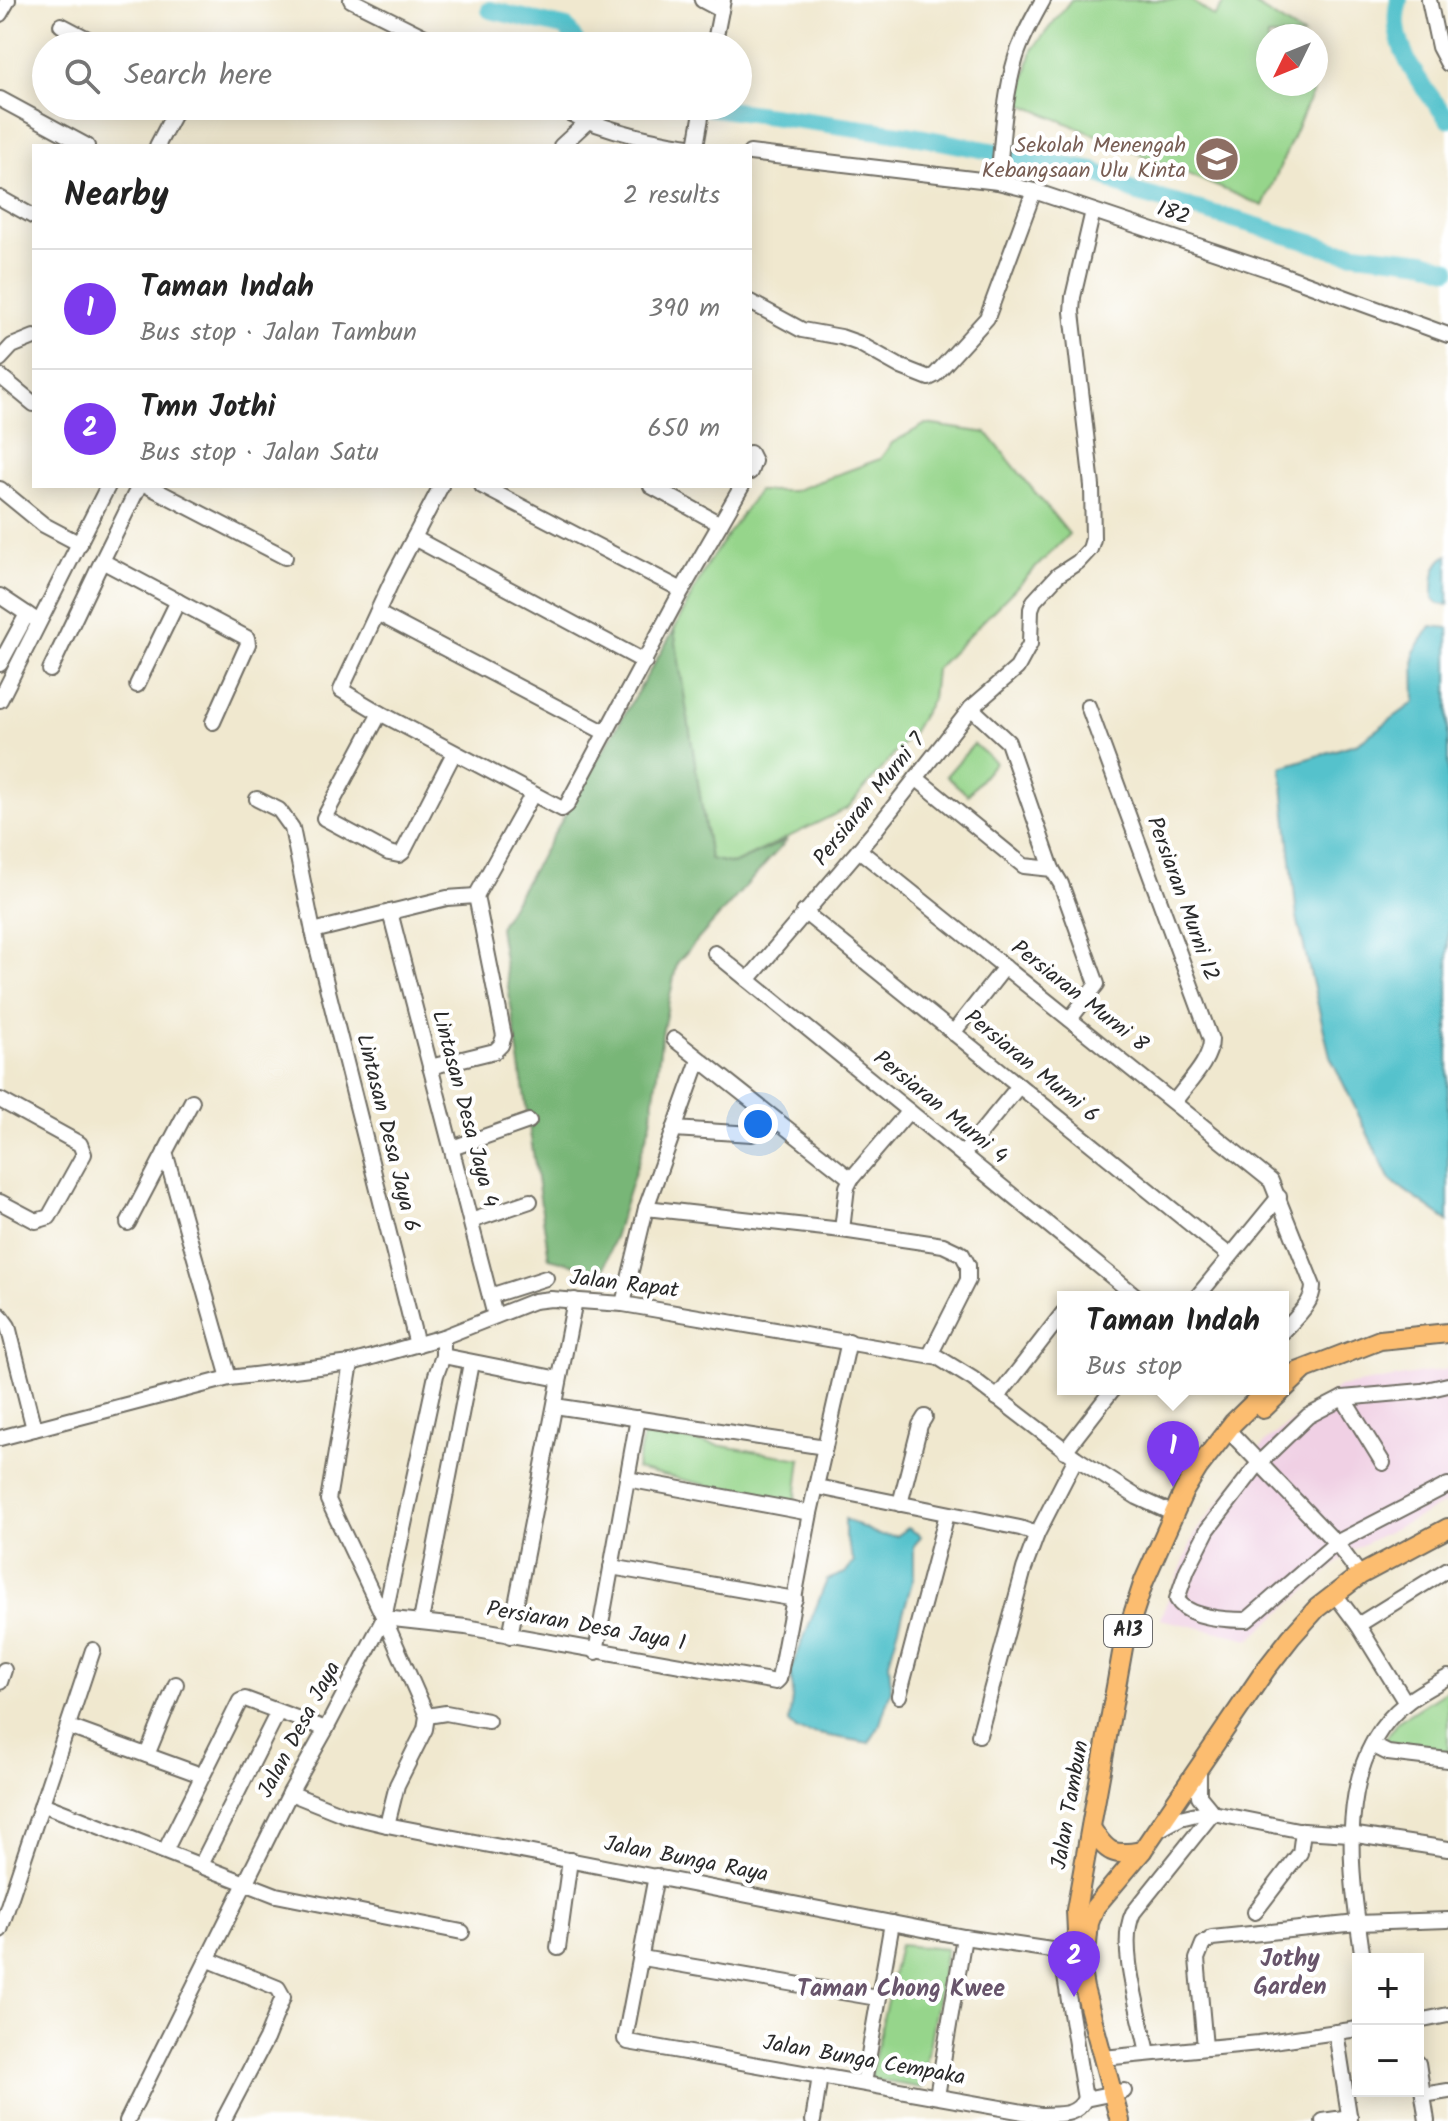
<!DOCTYPE html>
<html lang="en">
<head>
<meta charset="utf-8">
<style>
	:root { --surface:#fff; --page:#f2f2f2; --text:#222; --muted:#767676; --line:#e0e0e0; --accent:#7c3aed }
	body { margin:0; font-family:Kalam,sans-serif; background:var(--page); color:var(--text) }
	.controls { position:absolute; right:24px; bottom:24px; display:grid; overflow:hidden; border-radius:0px; box-shadow:0 4px 20px #0003 }
	.controls button { width:72px; height:72px; display:grid; place-items:center; padding:0; border:0; border-bottom:2px solid var(--line); background:var(--surface); color:var(--text); font:40px sans-serif }
	.compass { position:absolute; left:1256px; top:24px; width:72px; height:72px; border-radius:50%; background:var(--surface); box-shadow:0 4px 20px #0003; rotate:227deg }
	.you { position:absolute; left:758px; top:1124px; width:28px; height:28px; margin:-20px; border:6px solid #fff; border-radius:50%; background:#1a73e8; box-shadow:0 0 0 12px #1a73e833 }
	.badge { display:grid; place-items:center; width:52px; height:52px; border-radius:50%; background:var(--accent); color:#fff; font-size:26px; font-weight:700 }
	.pin { position:absolute; translate:-50% -66px; filter:drop-shadow(0 2px 4px #0008) }
	.pin::after { content:''; position:absolute; top:42px; width:28px; height:24px; background:inherit; clip-path:polygon(0 0,100% 0,50% 100%) }
	.popup { position:absolute; left:1057px; top:1291px; width:232px; height:104px; box-sizing:border-box; display:grid; place-content:center; border-radius:0px; background:var(--surface); filter:drop-shadow(0 2px 6px #0005); font-size:26px; white-space:nowrap; color:var(--muted) }
	.popup b { font-size:30px; color:var(--text) }
	.popup::after { content:''; position:absolute; left:50%; top:100%; margin-left:-16px; border:16px solid transparent; border-top-color:var(--surface) }
	.list { margin:0; padding:0; list-style:none }
	h2 { display:flex; justify-content:space-between; align-items:center; height:104px; margin:0; padding:0 32px; font-size:34px }
	h2 small { font-size:26px; font-weight:400; color:var(--muted) }
	.list li { display:grid; grid-template-columns:52px 1fr auto; gap:24px; align-items:center; box-sizing:border-box; height:120px; padding:0 32px; border-top:2px solid var(--line) }
	.list b { display:block; font-size:30px; white-space:nowrap }
	.list p { margin:0; font-size:26px; white-space:nowrap; color:var(--muted) }
	.list em { font-size:26px; font-style:normal; color:var(--muted) }
	.icon { flex:none; width:44px; height:44px; fill:none; stroke:currentColor; stroke-width:2; stroke-linecap:round; stroke-linejoin:round }
	.map { position:relative; flex:none; width:1448px; height:2121px; overflow:hidden }
	.search { position:absolute; background:var(--surface); box-shadow:0 4px 20px #0003; left:32px; top:32px; width:720px; height:88px; display:flex; align-items:center; gap:20px; box-sizing:border-box; padding:0 28px; border-radius:44px; color:var(--muted); font-size:30px }
	.panel { position:absolute; background:var(--surface); box-shadow:0 4px 20px #0003; left:32px; top:144px; width:720px; height:344px; border-radius:0px }
	.map>svg:first-child { display:block }
</style>
</head>
<body>
<div class="map">
<svg width="1448" height="2121" viewBox="0 0 1448 2121">
	<rect width="100%" height="100%" fill="#fff"/>
	<filter id="ink" filterUnits="userSpaceOnUse"><feTurbulence type="fractalNoise" baseFrequency=".0125" numOctaves="2"/><feDisplacementMap in="SourceGraphic" scale="16" xChannelSelector="R" yChannelSelector="G"/><feConvolveMatrix kernelMatrix="1 2 1 2 8 2 1 2 1" color-interpolation-filters="sRGB"/></filter>
	<filter id="wash" filterUnits="userSpaceOnUse"><feTurbulence type="fractalNoise" baseFrequency=".006" numOctaves="4" result="noise"/><feDisplacementMap in="SourceGraphic" scale="32" xChannelSelector="R" yChannelSelector="G"/><feGaussianBlur stdDeviation="1.8" result="paint"/><feColorMatrix in="noise" values="0 0 0 0 0 0 0 0 0 0 0 0 0 0 0 0 0 1.4 0 .05"/><feComposite in="paint" operator="in"/></filter>
	<g filter="url(#wash)">
		<rect width="100%" height="100%" fill="#f0e8cf"/>
		<!-- built -->
		<path fill="#f0d0e4" d="M1448 1369V1502L1352 1550 1250 1639 1160 1619 1196 1532 1266 1441 1339 1387Z"/>
		<!-- green -->
		<g fill="#96d58b" stroke="#60805b" stroke-width="2">
			<path d="M1071 0H1191L1214 17 1226 0H1247L1304 36H1268V84H1316L1263 206 1019 103 1032 50Z"/>
			<path d="M926 424 987 433 1069 534 935 670 932 699 912 733 848 808 733 864 710 859 674 630 708 563 758 491H793L880 459 892 443Z"/>
			<path d="M974 744 995 762 968 795 946 776Z"/>
			<path d="M644 1433 801 1459 795 1505 636 1469Z"/>
			<path d="M1448 1689V1753L1393 1747 1387 1744 1386 1738 1397 1722Z"/>
			<path d="M899 1945 946 1949 922 2088 870 2079Z"/>
		</g>
		<!-- forest -->
		<path fill="#78b677" stroke="#527051" stroke-width="2" d="M674 630 710 859 733 864 787 840 677 963 662 1034 651 1122 603 1272 549 1258 499 927Z"/>
		<!-- water -->
		<g fill="#55c2cc" stroke="#40767c" stroke-width="2">
			<path d="M1448 555V605L1439 604 1433 598C1433 582 1432 563 1448 555Z"/>
			<path d="M1431 626 1448 628V1221L1390 1180 1330 1056 1297 917 1281 767 1358 743 1415 702 1414 652Z"/>
			<path d="M845 1519 879 1535 897 1536 908 1528 921 1536 914 1546V1575L889 1662 891 1690 879 1727 869 1743 796 1730 789 1722 793 1690 790 1672 827 1580 845 1573 854 1561 845 1537Z"/>
		</g>
		<g fill="none" stroke-linecap="round" stroke-linejoin="round">
			<!-- river -->
			<g stroke="#55c2cc" stroke-width="18">
				<path d="M1399 0C1387 45 1422 86 1448 119"/>
				<path d="M490 10 567 28 578 46"/>
				<path d="M700 106 914 136 1094 171 1135 192 1247 223 1338 251 1425 261 1448 269"/>
			</g>
		</g>
	</g>
	<g filter="url(#ink)">
		<g fill="none" stroke-linecap="round" stroke-linejoin="round">
			<!-- minor casing -->
			<g stroke="#706d64" stroke-width="18">
				<g id="minor">
					<path d="M351 0 443 46"/>
					<path d="M702 0 721 10"/>
					<path d="M1429 0 1439 47 1448 64"/>
					<path d="M0 14 8 0"/>
					<path d="M61 25 101 46"/>
					<path d="M714 46 723 0"/>
					<path d="M0 99 87 146"/>
					<path d="M555 106C596 128 642 139 688 146"/>
					<path d="M157 146 178 106"/>
					<path d="M561 146 587 122"/>
					<path d="M696 146 703 106"/>
					<path d="M750 153 998 182 1034 191 1273 271 1448 335"/>
					<path d="M998 182C1002 141 1004 97 1016 57 1022 37 1033 18 1043 0"/>
					<path d="M0 198 34 217"/>
					<path d="M750 302 802 330 841 337 858 343 901 367 929 378 935 375 987 318 1034 191"/>
					<path d="M0 359 12 346 34 337"/>
					<path d="M0 376 34 404"/>
					<path d="M750 453 754 461 750 472"/>
					<path d="M139 486 102 561 247 638 248 644 213 722"/>
					<path d="M148 486 285 557"/>
					<path d="M441 486 394 576 341 690 380 713 562 809 567 805 682 590 742 486"/>
					<path d="M482 486 682 590"/>
					<path d="M651 486 720 524"/>
					<path d="M0 489 44 525 80 544"/>
					<path d="M414 538 645 662"/>
					<path d="M0 596 33 618"/>
					<path d="M377 613 606 733"/>
					<path d="M0 664 27 614"/>
					<path d="M50 670 102 561"/>
					<path d="M137 685 178 601"/>
					<path d="M0 700 108 486"/>
					<path d="M1088 706 1211 1040C1211 1061 1187 1084 1175 1101"/>
					<path d="M971 708 1008 742 1052 869"/>
					<path d="M380 713 324 818 389 853 399 855 403 852 454 753"/>
					<path d="M916 778 1024 866 1052 869 1061 884 1097 984 1070 1019"/>
					<path d="M257 799 279 810 292 828 313 931 417 1345"/>
					<path d="M859 850 1271 1181 1313 1286C1313 1304 1294 1319 1283 1332"/>
					<path d="M476 896 532 795"/>
					<path d="M390 912 495 1316"/>
					<path d="M804 912 1230 1256"/>
					<path d="M313 931 447 898 476 896"/>
					<path d="M715 953 1137 1297"/>
					<path d="M748 980 873 833 971 708 1017 668 1030 644 1031 609 1034 601 1058 575 1078 562 1090 549 1093 539 1092 486 1072 312 1073 297 1093 211"/>
					<path d="M953 1033 1005 967"/>
					<path d="M674 1039 851 1179"/>
					<path d="M430 1067 495 1051 501 1045 504 1036 476 896"/>
					<path d="M0 1100 80 1144 84 1154 49 1217 36 1221 0 1202"/>
					<path d="M674 1129 752 1134 779 1123"/>
					<path d="M452 1148 529 1121"/>
					<path d="M165 1152 229 1378"/>
					<path d="M963 1154 1019 1086"/>
					<path d="M646 1208 842 1230 943 1245 962 1254 968 1265V1280L930 1355"/>
					<path d="M471 1221 530 1201"/>
					<path d="M128 1223 192 1101"/>
					<path d="M842 1230 847 1187 851 1179 909 1111"/>
					<path d="M490 1296 546 1278"/>
					<path d="M1197 1297 1279 1197"/>
					<path d="M623 1304 646 1208 699 1060"/>
					<path d="M0 1315 8 1326 34 1429"/>
					<path d="M443 1356 559 1379"/>
					<path d="M351 1363 328 1500 384 1618 427 1716 425 1729 397 1785 387 1825"/>
					<path d="M1448 1385 1422 1391 1343 1398 1308 1416 1259 1463 1208 1529 1187 1570 1177 1599C1187 1618 1227 1620 1247 1620L1336 1543 1448 1485"/>
					<path d="M997 1398 1063 1313"/>
					<path d="M1343 1398 1383 1463"/>
					<path d="M555 1406 825 1447"/>
					<path d="M1227 1429 1336 1543 1360 1575"/>
					<path d="M0 1438 229 1378 351 1363 443 1337 534 1301 551 1299 623 1304 939 1358 973 1379 1076 1458 1137 1497 1174 1514"/>
					<path d="M1065 1451 1113 1389"/>
					<path d="M627 1479 810 1513"/>
					<path d="M818 1487 1020 1528 1037 1534"/>
					<path d="M900 1504 920 1425 925 1417"/>
					<path d="M611 1567 795 1599"/>
					<path d="M1334 1593 1358 1625 1406 1703"/>
					<path d="M384 1618 466 1627 776 1682 779 1679 810 1513 849 1341"/>
					<path d="M421 1621 471 1363"/>
					<path d="M1358 1625 1448 1569"/>
					<path d="M510 1636 575 1300"/>
					<path d="M596 1652 638 1418"/>
					<path d="M0 1682 4 1670"/>
					<path d="M899 1696 947 1514"/>
					<path d="M427 1716 446 1713 488 1721"/>
					<path d="M69 1727 201 1775"/>
					<path d="M979 1735 1024 1569 1037 1534 1076 1458"/>
					<path d="M1372 1745 1388 1753 1448 1760"/>
					<path d="M147 1755 176 1684"/>
					<path d="M1199 1767V1796L1213 1813 1303 1831 1350 1834 1448 1849"/>
					<path d="M290 1793 345 1815 387 1825 964 1937 1078 1954"/>
					<path d="M42 1804 276 1895 462 1932"/>
					<path d="M1158 1830 1180 1818 1209 1811"/>
					<path d="M165 1851 240 1701 245 1699 326 1729"/>
					<path d="M201 1865 278 1712"/>
					<path d="M656 1876 625 2039 628 2042 1040 2115C1060 2114 1075 2117 1085 2099"/>
					<path d="M1255 1912 1300 1853 1303 1831"/>
					<path d="M0 1930 93 1650"/>
					<path d="M558 1948 570 1860"/>
					<path d="M1061 1952 1085 2099 1124 2091"/>
					<path d="M642 1958 877 1998"/>
					<path d="M1363 1959C1351 1878 1332 1761 1406 1703 1418 1693 1434 1685 1448 1677"/>
					<path d="M209 1960 278 1988 283 1997 266 2039 223 2121"/>
					<path d="M1418 2021 1448 2015"/>
					<path d="M1336 2032 1350 2121"/>
					<path d="M1205 2047 1197 1959 1203 1944 1212 1938 1357 1923 1448 1920"/>
					<path d="M1148 2053C1141 2016 1117 1946 1133 1913L1213 1813"/>
					<path d="M1103 2058 1259 2043 1358 2029"/>
					<path d="M1418 2063 1427 2121"/>
					<path d="M864 2083 892 1923"/>
					<path d="M1423 2095 1448 2091"/>
					<path d="M937 2096 964 1937"/>
					<path d="M127 2121 290 1793 326 1729 384 1618 436 1375 443 1356V1337"/>
					<path d="M813 2121 820 2076"/>
					<path d="M1323 2121 1350 2117"/>
				</g>
			</g>
			<!-- major casing -->
			<g stroke="#706d64" stroke-width="22">
				<g id="major">
					<path d="M1292 1374 1380 1340 1448 1333"/>
					<path d="M1263 1409 1303 1371"/>
					<path d="M1091 1828C1108 1854 1113 1856 1142 1851"/>
					<path d="M1087 1944 1089 1923 1095 1907 1142 1851 1266 1669 1291 1637 1317 1608 1360 1575 1448 1528"/>
					<path d="M1120 2121 1084 1988 1078 1954 1076 1910 1124 1642 1144 1581 1184 1491 1198 1468 1233 1423 1268 1389"/>
				</g>
			</g>
			<!-- minor -->
			<use href="#minor" stroke="#fff" stroke-width="14"/>
			<!-- major -->
			<use href="#major" stroke="#fcbd6f" stroke-width="18"/>
		</g>
	</g>
	<!-- icons -->
	<defs>
		<g id="school-disc" transform="scale(2.3)"><circle r="9.5" fill="#8d6e63" stroke="#fff"/><path d="M0-5L7-2L0 1L-7-2ZM-4 1L0 2.5L4 1V4Q0 6-4 4Z" fill="#fff"/></g>
	</defs>
	<g fill-rule="evenodd">
		<use href="#school-disc" x="1217" y="159"/>
	</g>
	<g text-anchor="middle" dominant-baseline="central" stroke-width="8" stroke-linejoin="round" paint-order="stroke">
		<!-- shield labels -->
		<rect fill="#fff" stroke="#6b6b6b" stroke-width="2" x="1104" y="1615" width="48" height="32" rx="6"/>
		<g font-size="20" font-weight="bold" fill="#2b2b2b">
			<text x="1128" y="1631">A13</text>
		</g>
		<!-- education labels -->
		<g font-size="22" fill="#785e54" stroke="#fff" text-anchor="end">
			<text x="1186" y="146">Sekolah Menengah<tspan x="1186" dy="25">Kebangsaan Ulu Kinta</tspan></text>
		</g>
		<!-- street labels -->
		<g font-size="22" fill="#2b2b2b" stroke="#fff">
			<text transform="translate(1173 214) rotate(19)">182</text>
			<text transform="translate(870 800) rotate(-51)">Persiaran Murni 7</text>
			<text transform="translate(1182 899) rotate(70)">Persiaran Murni 12</text>
			<text transform="translate(1079 997) rotate(38)">Persiaran Murni 8</text>
			<text transform="translate(1031 1067) rotate(39)">Persiaran Murni 6</text>
			<text transform="translate(940 1108) rotate(39)">Persiaran Murni 4</text>
			<text transform="translate(464 1109) rotate(75)">Lintasan Desa Jaya 4</text>
			<text transform="translate(387 1133) rotate(76)">Lintasan Desa Jaya 6</text>
			<text transform="translate(624 1285) rotate(7)">Jalan Rapat</text>
			<text transform="translate(586 1627) rotate(10)">Persiaran Desa Jaya 1</text>
			<text transform="translate(300 1730) rotate(-62)">Jalan Desa Jaya</text>
			<text transform="translate(1071 1805) rotate(-80)">Jalan Tambun</text>
			<text transform="translate(686 1860) rotate(11)">Jalan Bunga Raya</text>
			<text transform="translate(864 2061) rotate(10)">Jalan Bunga Cempaka</text>
		</g>
		<!-- neighbourhood labels -->
		<g font-size="24" font-weight="bold" fill="#68556b" stroke="#fff">
			<text x="1290" y="1959">Jothy<tspan x="1290" dy="28">Garden</tspan></text>
			<text x="901" y="1989">Taman Chong Kwee</text>
		</g>
	</g>
</svg>
<div class="controls">
<button>+</button>
<button>−</button>
</div>
<svg class="compass" viewBox="-18 -18 36 36"><path d="M0-13l5 13h-10z" fill="#e53935"/><path d="M0 13l5-13h-10z" fill="#767676"/></svg>
<div class="you"></div>
<div class="pin badge" style="left:1173px;top:1487px">1</div>
<div class="popup"><b>Taman Indah</b>Bus stop</div>
<div class="pin badge" style="left:1074px;top:1997px">2</div>
<div class="search"><svg class="icon" aria-label="search" viewBox="0 0 24 24"><circle cx="10" cy="10" r="6"/><path d="M15 15l6 6"/></svg>Search here</div>
<section class="panel">
<h2>Nearby<small>2 results</small></h2>
<ul class="list">
<li><span class="badge">1</span><div><b>Taman Indah</b><p>Bus stop · Jalan Tambun</p></div><em>390 m</em></li>
<li><span class="badge">2</span><div><b>Tmn Jothi</b><p>Bus stop · Jalan Satu</p></div><em>650 m</em></li>
</ul>
</section>
</div>
</body>
</html>
